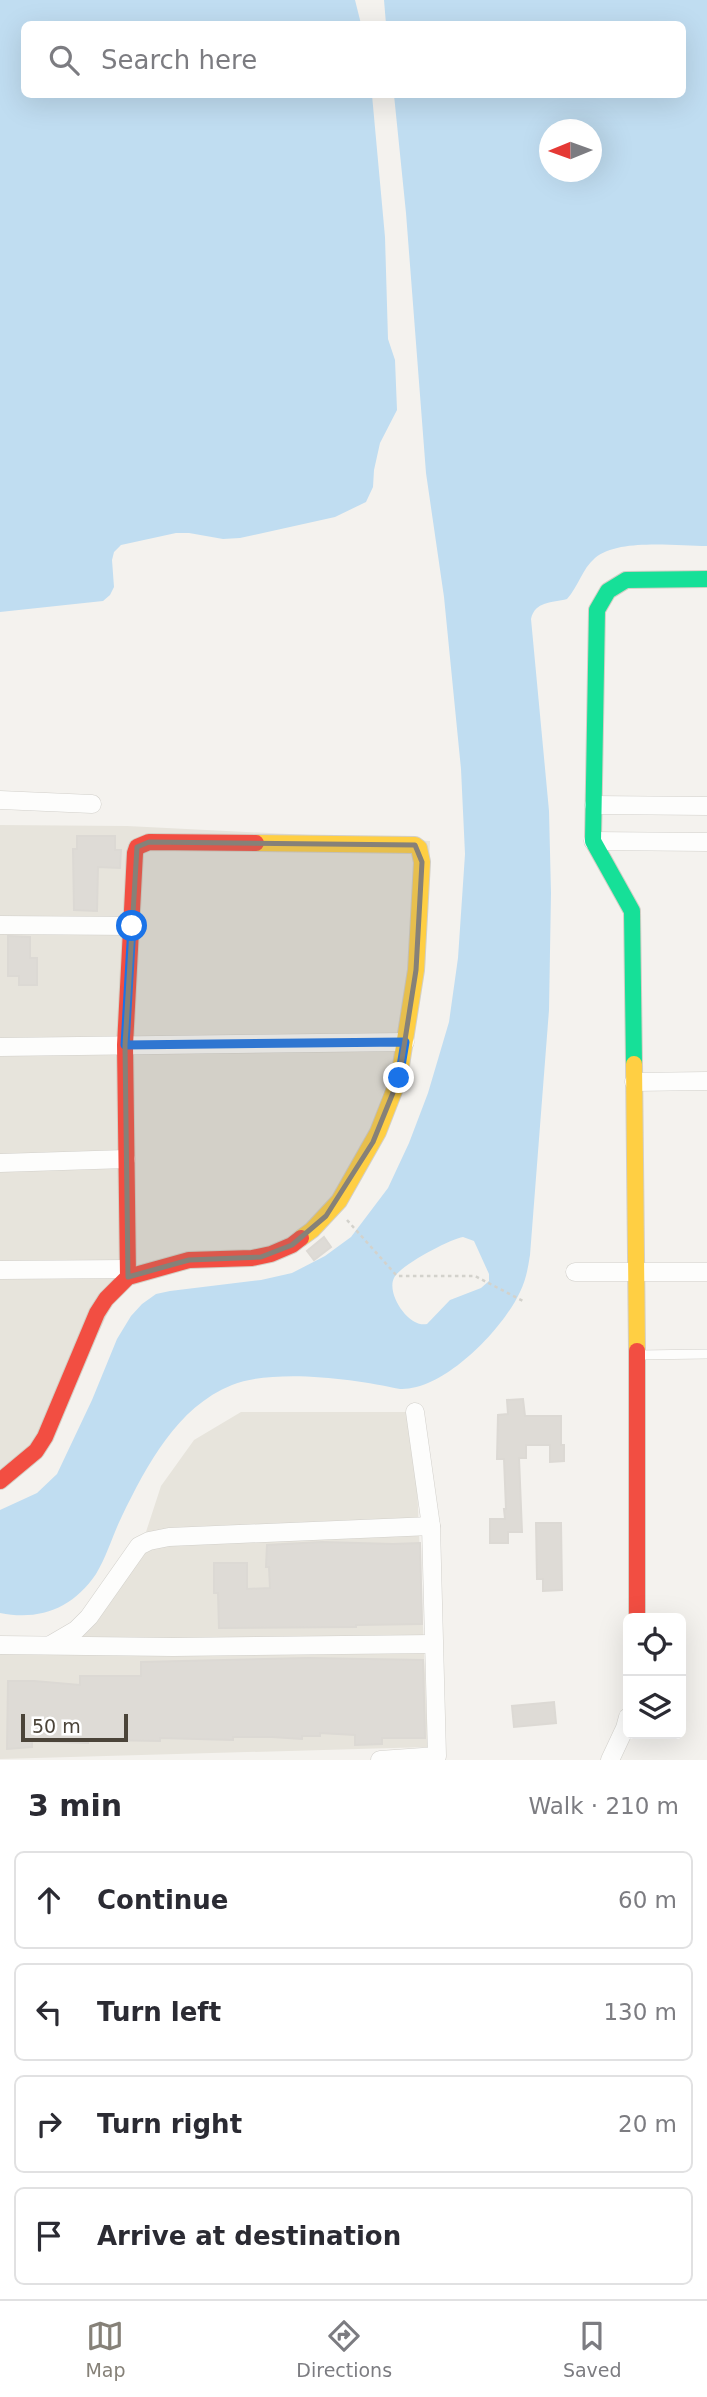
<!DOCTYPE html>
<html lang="en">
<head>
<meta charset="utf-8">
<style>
	:root { --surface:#fff; --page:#f7f7f7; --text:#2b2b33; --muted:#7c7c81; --line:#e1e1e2; --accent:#868178 }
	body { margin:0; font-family:"DejaVu Sans",sans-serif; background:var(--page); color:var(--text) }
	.controls { position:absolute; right:21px; bottom:21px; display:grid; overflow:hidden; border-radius:10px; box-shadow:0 7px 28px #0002 }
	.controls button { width:63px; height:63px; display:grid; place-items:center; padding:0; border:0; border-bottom:2px solid var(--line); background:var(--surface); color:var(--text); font:35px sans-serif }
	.compass { position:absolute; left:539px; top:119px; width:63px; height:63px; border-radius:50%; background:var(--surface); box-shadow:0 7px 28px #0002; rotate:269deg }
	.scale { position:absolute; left:21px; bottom:18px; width:107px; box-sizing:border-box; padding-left:7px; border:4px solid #4b4439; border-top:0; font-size:19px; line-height:24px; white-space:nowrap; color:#4b4439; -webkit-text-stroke:5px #fff; paint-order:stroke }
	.stop { position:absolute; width:21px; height:21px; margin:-16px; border:5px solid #1a73e8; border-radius:50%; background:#fff }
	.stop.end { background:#1a73e8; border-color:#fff; box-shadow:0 2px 7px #0008 }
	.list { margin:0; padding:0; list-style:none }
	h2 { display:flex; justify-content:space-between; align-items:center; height:91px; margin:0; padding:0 28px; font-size:30px }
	h2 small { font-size:23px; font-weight:400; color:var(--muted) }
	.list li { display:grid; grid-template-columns:46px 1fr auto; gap:21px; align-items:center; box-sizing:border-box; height:98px; margin:0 14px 14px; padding:0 14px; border:2px solid var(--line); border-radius:10px }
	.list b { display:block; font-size:26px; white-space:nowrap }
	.list em { font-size:23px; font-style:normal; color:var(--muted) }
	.icon { flex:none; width:38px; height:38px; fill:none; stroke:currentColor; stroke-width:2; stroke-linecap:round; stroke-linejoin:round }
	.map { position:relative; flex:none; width:707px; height:1760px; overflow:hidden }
	.search { position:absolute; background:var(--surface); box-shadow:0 7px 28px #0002; left:21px; right:21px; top:21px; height:77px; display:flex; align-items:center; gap:18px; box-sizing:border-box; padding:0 24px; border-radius:10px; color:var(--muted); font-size:26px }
	.sheet { height:539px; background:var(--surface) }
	nav { display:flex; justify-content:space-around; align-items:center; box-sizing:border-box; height:98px; border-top:2px solid var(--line); background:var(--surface); font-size:19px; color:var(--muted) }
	nav a { display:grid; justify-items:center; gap:4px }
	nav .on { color:var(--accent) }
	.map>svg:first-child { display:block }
</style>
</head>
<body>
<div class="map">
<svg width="707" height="1760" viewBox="0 0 707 1760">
	<rect width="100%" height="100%" fill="#f4f2ee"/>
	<!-- residential -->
	<g fill="#e7e4dc">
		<path d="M0 825 127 826 430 841 425 970 347 1199 271 1256 126 1274 45 1447 0 1483Z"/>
		<path d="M241 1412H414L428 1747 0 1759V1641L39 1642 90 1619 144 1538 161 1486 194 1440Z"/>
	</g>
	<!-- water -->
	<g fill="#c0ddf1" fill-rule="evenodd">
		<path d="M0 0H355L361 24H24V94L372 95 385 237 388 339 395 360 397 410 380 443 374 470 373 487 366 502 335 517 240 538 223 539 189 533H176L121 545 114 552 112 560 114 587 110 595 103 601 0 612Z"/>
		<path d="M384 0H707V546C677 546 618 538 595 558 582 569 578 587 567 599 552 603 535 601 531 619L549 811 551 893 549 1010 530 1255C528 1268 526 1280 520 1292 503 1329 444 1391 400 1389 354 1379 276 1368 232 1385 177 1407 147 1465 122 1516 113 1534 107 1556 96 1574 73 1608 40 1621 0 1613V1510L37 1493 57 1474 92 1400 117 1339 131 1316 142 1304 156 1294 170 1291 261 1280 292 1273 325 1256 351 1237 388 1188 409 1143 428 1093 449 1022 458 958 465 854 461 769 444 597 426 473 406 213 394 95 682 94V24H386ZM550 130H592V172H550ZM463 1237 474 1241 489 1274V1281L481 1288 450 1300 427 1324C409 1328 386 1294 394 1278 399 1266 450 1239 463 1237Z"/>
	</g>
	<!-- building -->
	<g fill="#dedbd6" stroke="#dcd9d4" stroke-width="2">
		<path d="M77 836H115V850H121L120 868 98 867 97 911 74 910 73 849H77Z"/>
		<path d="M8 936 30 937V958H37V985H19V976H8Z"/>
		<path d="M324 1237 331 1247 314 1260 307 1251Z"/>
		<path d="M523 1399 525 1416H561V1445H564V1461L550 1462V1445H526V1458H519L522 1532H508V1543H490V1519H505L504 1509H506L504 1459H497L498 1415 508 1414 507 1400Z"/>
		<path d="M536 1523H561L562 1590 543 1591V1579H537Z"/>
		<path d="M322 1542 393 1544 420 1543 422 1624 356 1625V1627L219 1628 218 1593H214V1563H247V1589L270 1588 269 1567H266L267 1545Z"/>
		<path d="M308 1658 423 1660 425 1738H382V1744L355 1745V1735L320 1733V1736H302V1739L272 1737H233V1740L160 1738V1741L103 1740 88 1741V1743L32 1741V1747L7 1749 8 1681H34L80 1685V1676H141V1662Z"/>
		<path d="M554 1702 556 1723 514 1727 512 1706Z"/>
	</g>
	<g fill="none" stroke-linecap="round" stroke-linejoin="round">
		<!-- lane casing -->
		<g stroke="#d2d0cb" stroke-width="10">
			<path id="lane" d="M638 1355 707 1354"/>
		</g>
		<!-- street casing -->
		<g stroke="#d2d0cb" stroke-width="19">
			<g id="street">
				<path d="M0 800 92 804"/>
				<path d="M594 805 707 806"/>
				<path d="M593 841 707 842"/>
				<path d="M0 925 132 926"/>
				<path d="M0 1047 405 1042"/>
				<path d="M634 1082 707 1081"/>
				<path d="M0 1163 126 1159"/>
				<path d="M0 1270 127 1269"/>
				<path d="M575 1272H707"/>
				<path d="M52 1644 76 1630 89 1617 139 1546 149 1541 169 1537 431 1526"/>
				<path d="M0 1645 173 1647 433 1644"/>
				<path d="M380 1760 437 1756 431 1526 415 1412"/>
				<path d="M610 1760 625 1728 628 1717"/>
			</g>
		</g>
		<!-- fast casing -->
		<g stroke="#d3cfc5" stroke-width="18">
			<path id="fast" d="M634 1064 632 911 593 841 597 610 608 591 626 580 707 579"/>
		</g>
		<!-- slow casing -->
		<g stroke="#d3cfc5" stroke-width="18">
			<g id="slow">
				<path d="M256 843 415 845 419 848 422 862 416 970 399 1078 378 1132 339 1201 312 1230 301 1238"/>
				<path d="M634 1064 637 1351"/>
			</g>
		</g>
		<!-- jam casing -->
		<g stroke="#d3cfc5" stroke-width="18">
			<g id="jam">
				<path d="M128 1277 125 1045 135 853 137 847 149 842 256 843"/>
				<path d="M637 1351V1618"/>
				<path d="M0 1481 36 1451 45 1437 97 1313 106 1299 128 1277 189 1260 252 1258 271 1254 292 1245 301 1238"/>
			</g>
		</g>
		<!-- path -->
		<path stroke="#d3d2cc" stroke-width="2.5" stroke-dasharray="3.5 3.5" stroke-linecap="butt" d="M347 1220 397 1276H475L523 1301"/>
		<!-- lane -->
		<use href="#lane" stroke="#fdfdfc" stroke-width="9"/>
		<!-- street -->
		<use href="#street" stroke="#fdfdfc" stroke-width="18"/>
		<!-- fast -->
		<use href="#fast" stroke="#16e098" stroke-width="16"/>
		<!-- slow -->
		<use href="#slow" stroke="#ffcf43" stroke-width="16"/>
		<!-- jam -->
		<use href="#jam" stroke="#f24e42" stroke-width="16"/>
	</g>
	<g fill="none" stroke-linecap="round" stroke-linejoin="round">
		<!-- route -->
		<path stroke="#1a73e8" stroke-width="9" d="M132 926 125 1045 405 1042 399 1078"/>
	</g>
	<!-- marked area -->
	<path fill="#868178" fill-opacity="0.2" stroke="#868178" stroke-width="5" stroke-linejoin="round" d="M149 842 415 845 422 862 416 970 399 1078 373 1142 326 1216 292 1245 261 1257 189 1260 128 1277 125 1045 137 847Z"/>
</svg>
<div class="controls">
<button><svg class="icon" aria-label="locate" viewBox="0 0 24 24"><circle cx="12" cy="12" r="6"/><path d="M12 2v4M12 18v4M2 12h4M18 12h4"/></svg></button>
<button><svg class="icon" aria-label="layers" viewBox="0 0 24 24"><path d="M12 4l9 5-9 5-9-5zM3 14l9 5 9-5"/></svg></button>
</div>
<svg class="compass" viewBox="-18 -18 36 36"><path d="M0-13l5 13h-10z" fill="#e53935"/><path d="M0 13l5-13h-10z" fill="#7c7c81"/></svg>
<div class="scale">50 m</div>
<div class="stop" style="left:132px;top:926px"></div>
<div class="stop end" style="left:399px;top:1078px"></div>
<div class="search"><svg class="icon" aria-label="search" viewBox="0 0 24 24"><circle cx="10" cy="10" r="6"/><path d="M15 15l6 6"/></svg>Search here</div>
</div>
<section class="sheet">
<h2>3 min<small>Walk · 210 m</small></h2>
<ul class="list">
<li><svg class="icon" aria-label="ahead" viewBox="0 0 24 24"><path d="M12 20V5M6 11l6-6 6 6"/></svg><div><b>Continue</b></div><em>60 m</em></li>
<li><svg class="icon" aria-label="left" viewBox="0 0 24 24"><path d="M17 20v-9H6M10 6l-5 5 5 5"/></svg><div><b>Turn left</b></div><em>130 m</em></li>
<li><svg class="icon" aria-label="right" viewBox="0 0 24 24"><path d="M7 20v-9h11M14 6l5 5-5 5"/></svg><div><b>Turn right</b></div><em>20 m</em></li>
<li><svg class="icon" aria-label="arrive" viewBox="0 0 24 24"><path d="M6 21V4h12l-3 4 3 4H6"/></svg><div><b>Arrive at destination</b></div></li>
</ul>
</section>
<nav>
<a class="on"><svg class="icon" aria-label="map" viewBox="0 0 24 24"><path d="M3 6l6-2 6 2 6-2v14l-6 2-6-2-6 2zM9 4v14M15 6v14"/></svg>Map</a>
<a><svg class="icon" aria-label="directions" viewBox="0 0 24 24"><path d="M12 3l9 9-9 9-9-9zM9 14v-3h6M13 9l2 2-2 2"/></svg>Directions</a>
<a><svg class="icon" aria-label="saved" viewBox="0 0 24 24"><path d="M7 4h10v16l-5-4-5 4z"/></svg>Saved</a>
</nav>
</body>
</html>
